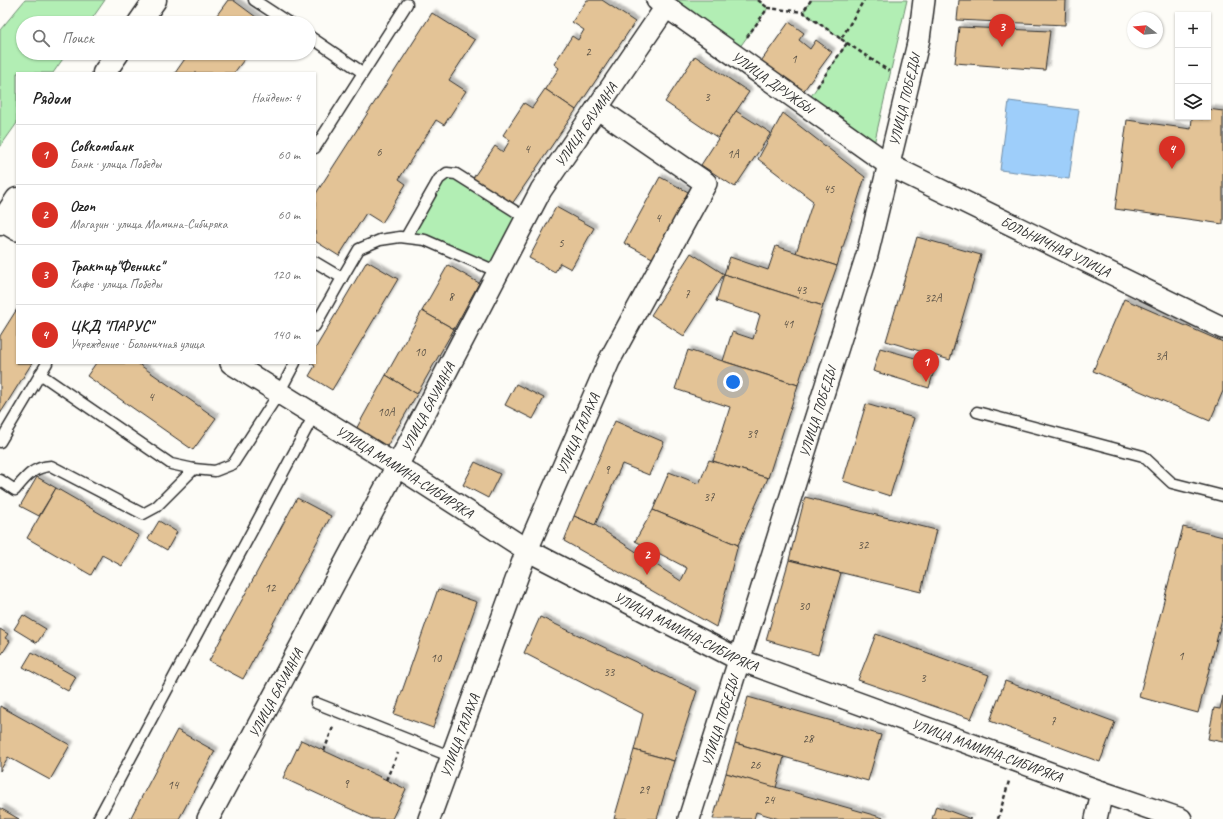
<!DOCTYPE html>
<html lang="ru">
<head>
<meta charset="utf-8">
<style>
	:root { --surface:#fff; --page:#f6f6f6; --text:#222; --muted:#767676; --line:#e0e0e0; --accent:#d93025 }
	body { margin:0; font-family:Caveat,sans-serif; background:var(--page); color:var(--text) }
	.controls { position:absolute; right:12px; top:12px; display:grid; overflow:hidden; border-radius:0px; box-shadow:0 1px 3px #0004 }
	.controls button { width:36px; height:36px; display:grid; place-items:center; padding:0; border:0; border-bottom:1px solid var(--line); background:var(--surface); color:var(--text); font:20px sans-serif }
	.compass { position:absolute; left:1127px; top:12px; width:36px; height:36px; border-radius:50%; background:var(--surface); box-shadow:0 1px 3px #0004; rotate:286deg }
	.you { position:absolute; left:733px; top:382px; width:14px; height:14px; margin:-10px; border:3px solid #fff; border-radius:50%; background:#1a73e8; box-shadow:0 0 0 6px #1a73e833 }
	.badge { display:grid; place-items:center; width:26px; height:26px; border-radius:50%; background:var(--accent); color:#fff; font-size:13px; font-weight:700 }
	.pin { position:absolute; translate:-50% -33px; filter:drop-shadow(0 1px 2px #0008) }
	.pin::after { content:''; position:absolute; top:21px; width:14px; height:12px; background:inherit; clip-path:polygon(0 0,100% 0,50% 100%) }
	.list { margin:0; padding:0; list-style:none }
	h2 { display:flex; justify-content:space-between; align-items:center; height:52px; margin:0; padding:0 16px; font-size:17px }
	h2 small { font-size:13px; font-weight:400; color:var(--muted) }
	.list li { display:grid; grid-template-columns:26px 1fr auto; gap:12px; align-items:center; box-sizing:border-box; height:60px; padding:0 16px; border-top:1px solid var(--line) }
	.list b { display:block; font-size:15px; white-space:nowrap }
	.list p { margin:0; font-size:13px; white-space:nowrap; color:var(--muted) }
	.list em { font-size:13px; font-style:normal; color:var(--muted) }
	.icon { flex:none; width:22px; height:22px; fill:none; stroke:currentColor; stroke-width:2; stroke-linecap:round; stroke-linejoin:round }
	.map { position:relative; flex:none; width:1223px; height:819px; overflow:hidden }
	.search { position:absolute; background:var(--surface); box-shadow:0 1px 3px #0004; left:16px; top:16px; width:300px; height:44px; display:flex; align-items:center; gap:10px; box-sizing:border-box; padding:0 14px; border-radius:22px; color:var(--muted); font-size:15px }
	.panel { position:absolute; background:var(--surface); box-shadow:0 1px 3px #0004; left:16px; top:72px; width:300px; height:292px; border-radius:0px }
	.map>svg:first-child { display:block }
</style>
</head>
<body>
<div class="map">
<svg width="1223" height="819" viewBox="0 0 1223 819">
	<defs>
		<filter id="shadow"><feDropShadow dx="3.5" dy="-3.5" stdDeviation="1" flood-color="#0004"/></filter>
	</defs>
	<rect width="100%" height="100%" fill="#fdfcf7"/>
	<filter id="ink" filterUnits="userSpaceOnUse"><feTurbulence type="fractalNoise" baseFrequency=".025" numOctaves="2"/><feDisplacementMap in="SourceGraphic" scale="8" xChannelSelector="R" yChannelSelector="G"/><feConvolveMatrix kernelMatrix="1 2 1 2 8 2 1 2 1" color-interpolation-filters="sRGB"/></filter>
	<g filter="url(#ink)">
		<!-- green -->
		<g fill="#b2eeb4" stroke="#6e8c70">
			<path d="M25 0H105L89 23H23V53H67L53 73H17V123L0 147V30Z"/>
			<path d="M657 0H758L768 8 734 55Z"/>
			<path d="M811 0H907L872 153 805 105 847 43 803 12Z"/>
			<path d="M447 173 526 218 498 272 406 237Z"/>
		</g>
		<!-- water -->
		<path fill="#9ecefa" stroke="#708da7" d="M1009 101 1079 110 1069 179 1000 170Z"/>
		<!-- building -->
		<g fill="#e3c396" stroke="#2b2b2b" filter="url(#shadow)">
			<path d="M228 0H233L264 23H211Z"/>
			<path d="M587 0H602L635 22 576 110 545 89 559 68 554 64 572 36 578 40 584 30 572 22Z"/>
			<path d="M959 0H1066L1065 25 957 20Z"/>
			<path d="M432 13 475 40 449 80 466 91 444 125 436 120 399 179 406 184 382 223 366 213 339 256 315 241V195Z"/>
			<path d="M789 22 804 33 799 40 810 49 816 40 832 52 799 97 757 67Z"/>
			<path d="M959 27 1050 31 1045 70 955 63Z"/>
			<path d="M189 53H249L234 73H175Z"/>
			<path d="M695 56 749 92 718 138 665 102Z"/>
			<path d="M545 89 576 110 512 204 473 178 495 146 503 152 510 140 503 135 524 103 532 108Z"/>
			<path d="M1208 109 1223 111V224L1115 209 1127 120 1191 129 1192 118 1203 119V117H1208Z"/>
			<path d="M736 111 771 133 735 187 701 165Z"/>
			<path d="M783 113 865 177 837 266 796 253 813 201 758 159Z"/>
			<path d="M660 177 692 194 656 260 624 243Z"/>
			<path d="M556 207 594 228 571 269 560 263 555 272 529 258Z"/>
			<path d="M917 237 981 255 950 360 886 341Z"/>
			<path d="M776 246 837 266 823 306 724 274 730 257 768 270Z"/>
			<path d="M691 253 724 274 684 336 651 315Z"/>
			<path d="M367 261 398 279 332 390 309 376 315 366 310 363H315V349Z"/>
			<path d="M448 265 479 283 454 329 422 311Z"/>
			<path d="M724 274 823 306 798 385 723 361 732 332 753 339 760 315 716 301Z"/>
			<path d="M1124 299 1223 342V391L1210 421 1093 371Z"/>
			<path d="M17 309V363H32L0 414V336Z"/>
			<path d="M422 311 454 329 417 394 386 375Z"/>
			<path d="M880 348 936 364 929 388 873 371Z"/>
			<path d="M688 350 798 385 768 478 713 461 730 407 675 389Z"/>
			<path d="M96 363H137L216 418 193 450 87 376Z"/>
			<path d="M386 375 417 394 386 448 355 431Z"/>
			<path d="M516 384 544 398 533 419 505 405Z"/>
			<path d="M866 404 914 418 890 496 843 481Z"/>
			<path d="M615 421 664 442 649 475 622 464 595 525 574 516Z"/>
			<path d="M709 460 768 478 738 545 653 510 669 472 699 484Z"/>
			<path d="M475 462 500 474 488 498 463 485Z"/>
			<path d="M37 477 56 488 39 516 20 506Z"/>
			<path d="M56 488 139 536 122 566 102 555 91 575 27 538Z"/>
			<path d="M805 497 936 530 921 592 789 560Z"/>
			<path d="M297 498 331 516 243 679 209 661Z"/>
			<path d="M653 510 738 545 716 627 564 541 574 516 595 525 681 581 687 568 635 541Z"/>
			<path d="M159 521 177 532 167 550 148 539Z"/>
			<path d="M1183 527 1223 537V615L1198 713 1139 697Z"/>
			<path d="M789 560 841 573 818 655 766 640Z"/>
			<path d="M438 589 477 602 433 728 394 714Z"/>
			<path d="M23 615 46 629 37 643 14 629Z"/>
			<path d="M540 617 697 691 674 761 634 750 643 714 524 653Z"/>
			<path d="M0 629 8 634 5 638 10 641 2 654 0 652Z"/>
			<path d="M876 634 989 675 971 719 858 680Z"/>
			<path d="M32 652 76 677 68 691 23 667Z"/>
			<path d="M1005 681 1115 722 1100 762 990 721Z"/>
			<path d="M1223 696V742L1208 739 1214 708 1220 709Z"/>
			<path d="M748 697 881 735 868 781 735 743Z"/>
			<path d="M0 706 70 745 50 780 8 757 0 771Z"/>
			<path d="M177 730 215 751 179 819H130Z"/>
			<path d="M301 740 406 789 392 819H372L283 778Z"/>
			<path d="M735 743 784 757 776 788 726 773Z"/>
			<path d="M634 750 674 761 657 819H614Z"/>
			<path d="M726 773 884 818V819H779L756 812 754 819H713Z"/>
			<path d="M936 806 971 819H932Z"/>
			<path d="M0 808 19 819H0Z"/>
		</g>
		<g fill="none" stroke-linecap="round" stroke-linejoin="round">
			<!-- lane casing -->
			<g stroke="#2b2b2b" stroke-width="13">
				<g id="lane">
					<path d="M254 0 289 23"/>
					<path d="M309 36 362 72"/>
					<path d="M315 148 407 4"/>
					<path d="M406 237 439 179 447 173 456 174 526 218"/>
					<path d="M315 262 342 278 315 326"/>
					<path d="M342 278 359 249 380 240 400 237 425 240 498 272"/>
					<path d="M40 374 171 464 194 469 215 471 233 464 279 393 295 363"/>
					<path d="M977 412 1143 456 1172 483 1223 496"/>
					<path d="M0 442 47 363"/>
					<path d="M0 480 15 490C26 477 33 467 51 466L143 514 156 507 194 469"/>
					<path d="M316 703 452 757"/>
					<path d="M98 819 314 415"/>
				</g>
			</g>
			<!-- street casing -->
			<g stroke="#2b2b2b" stroke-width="24">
				<g id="street">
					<path id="s1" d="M657 0 889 165 1223 328"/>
					<path d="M2 221 17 230"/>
					<path id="s2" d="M231 363 397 466 527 550 740 660 1102 792 1181 819"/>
					<path id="s3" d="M208 819 397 466 541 190 666 7"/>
					<path id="s4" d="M429 819 527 550 609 361 706 183 597 108"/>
					<path id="s5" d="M689 819 867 255 919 39 924 0"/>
					<path d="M1096 819 1102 792"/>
				</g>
			</g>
			<!-- primary casing -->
			<g stroke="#2b2b2b" stroke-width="25">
				<g id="primary">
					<path d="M139 23 155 0"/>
					<path d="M104 73 118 53"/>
					<path d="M0 224 17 199"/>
				</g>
			</g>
			<!-- path -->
			<g stroke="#2b2b2b" stroke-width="2.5" stroke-dasharray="4 3" stroke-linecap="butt">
				<path d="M758 0 768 8"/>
				<path d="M811 0 803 12 841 39 864 0"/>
				<path d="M747 37 768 8 803 12"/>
				<path d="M841 39 889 71"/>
				<path d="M817 87 847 43"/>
				<path d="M324 751 333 727"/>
				<path d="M386 780 398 753"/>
				<path d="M998 819 1009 781"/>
			</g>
			<!-- lane -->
			<use href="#lane" stroke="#fdfcf7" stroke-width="10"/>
			<!-- street -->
			<use href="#street" stroke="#fdfcf7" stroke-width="21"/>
			<!-- primary -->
			<use href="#primary" stroke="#fdfcf7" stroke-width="22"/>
		</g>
	</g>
	<g text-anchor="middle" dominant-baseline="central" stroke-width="3" stroke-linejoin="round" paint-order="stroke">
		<!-- number labels -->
		<g font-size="12" fill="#595146">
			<text x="588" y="52">2</text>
			<text x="794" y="59">1</text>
			<text x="707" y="97">3</text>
			<text x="527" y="149">4</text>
			<text x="379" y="152">6</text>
			<text x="733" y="154">1А</text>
			<text x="829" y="189">45</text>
			<text x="658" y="218">4</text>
			<text x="561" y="243">5</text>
			<text x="801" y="290">43</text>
			<text x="687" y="294">7</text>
			<text x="451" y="297">8</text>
			<text x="933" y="298">32А</text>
			<text x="788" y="324">41</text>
			<text x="420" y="352">10</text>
			<text x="1161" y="356">3А</text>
			<text x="151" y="397">4</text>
			<text x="386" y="412">10А</text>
			<text x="752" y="434">39</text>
			<text x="607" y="470">9</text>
			<text x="709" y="497">37</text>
			<text x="863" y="545">32</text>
			<text x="270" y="588">12</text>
			<text x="804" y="606">30</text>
			<text x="1181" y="656">1</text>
			<text x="436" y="658">10</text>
			<text x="609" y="672">33</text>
			<text x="923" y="678">3</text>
			<text x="1053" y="721">7</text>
			<text x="808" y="739">28</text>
			<text x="755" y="765">26</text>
			<text x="346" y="784">9</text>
			<text x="173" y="785">14</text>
			<text x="644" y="790">29</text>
			<text x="769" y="800">24</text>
		</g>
		<!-- street labels -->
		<g font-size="14" fill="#2b2b2b" stroke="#fdfcf7">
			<text stroke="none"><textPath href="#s1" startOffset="142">УЛИЦА ДРУЖБЫ</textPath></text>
			<text stroke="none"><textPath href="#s5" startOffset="751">УЛИЦА ПОБЕДЫ</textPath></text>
			<text stroke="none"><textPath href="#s3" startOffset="791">УЛИЦА БАУМАНА</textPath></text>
			<text stroke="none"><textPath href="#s1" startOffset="470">БОЛЬНИЧНАЯ УЛИЦА</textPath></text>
			<text stroke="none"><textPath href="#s3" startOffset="467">УЛИЦА БАУМАНА</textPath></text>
			<text stroke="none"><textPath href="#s5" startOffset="427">УЛИЦА ПОБЕДЫ</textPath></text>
			<text stroke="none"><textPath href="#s4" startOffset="413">УЛИЦА ТАЛАХА</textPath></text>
			<text stroke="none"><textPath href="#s2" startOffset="205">УЛИЦА МАМИНА-СИБИРЯКА</textPath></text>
			<text stroke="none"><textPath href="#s2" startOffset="529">УЛИЦА МАМИНА-СИБИРЯКА</textPath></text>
			<text stroke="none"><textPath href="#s3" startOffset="143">УЛИЦА БАУМАНА</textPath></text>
			<text stroke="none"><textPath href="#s5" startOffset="103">УЛИЦА ПОБЕДЫ</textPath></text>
			<text stroke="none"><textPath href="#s4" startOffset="89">УЛИЦА ТАЛАХА</textPath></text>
			<text stroke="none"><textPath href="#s2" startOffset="853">УЛИЦА МАМИНА-СИБИРЯКА</textPath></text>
		</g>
	</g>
</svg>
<div class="controls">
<button>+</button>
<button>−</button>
<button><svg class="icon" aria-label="layers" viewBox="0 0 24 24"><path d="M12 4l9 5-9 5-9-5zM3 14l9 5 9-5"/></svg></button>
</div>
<svg class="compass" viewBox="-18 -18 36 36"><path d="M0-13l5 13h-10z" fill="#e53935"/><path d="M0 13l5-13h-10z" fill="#767676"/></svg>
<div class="you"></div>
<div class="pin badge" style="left:926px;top:382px">1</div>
<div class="pin badge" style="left:647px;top:575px">2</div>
<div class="pin badge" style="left:1002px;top:47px">3</div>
<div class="pin badge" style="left:1172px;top:169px">4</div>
<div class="search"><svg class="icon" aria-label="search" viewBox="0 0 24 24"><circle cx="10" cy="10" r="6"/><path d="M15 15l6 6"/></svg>Поиск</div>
<section class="panel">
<h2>Рядом<small>Найдено: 4</small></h2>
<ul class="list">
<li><span class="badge">1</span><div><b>Совкомбанк</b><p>Банк · улица Победы</p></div><em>60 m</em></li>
<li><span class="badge">2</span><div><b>Ozon</b><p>Магазин · улица Мамина-Сибиряка</p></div><em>60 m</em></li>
<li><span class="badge">3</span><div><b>Трактир&quot;Феникс&quot;</b><p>Кафе · улица Победы</p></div><em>120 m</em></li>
<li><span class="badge">4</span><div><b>ЦКД &quot;ПАРУС&quot;</b><p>Учреждение · Больничная улица</p></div><em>140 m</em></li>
</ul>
</section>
</div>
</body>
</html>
